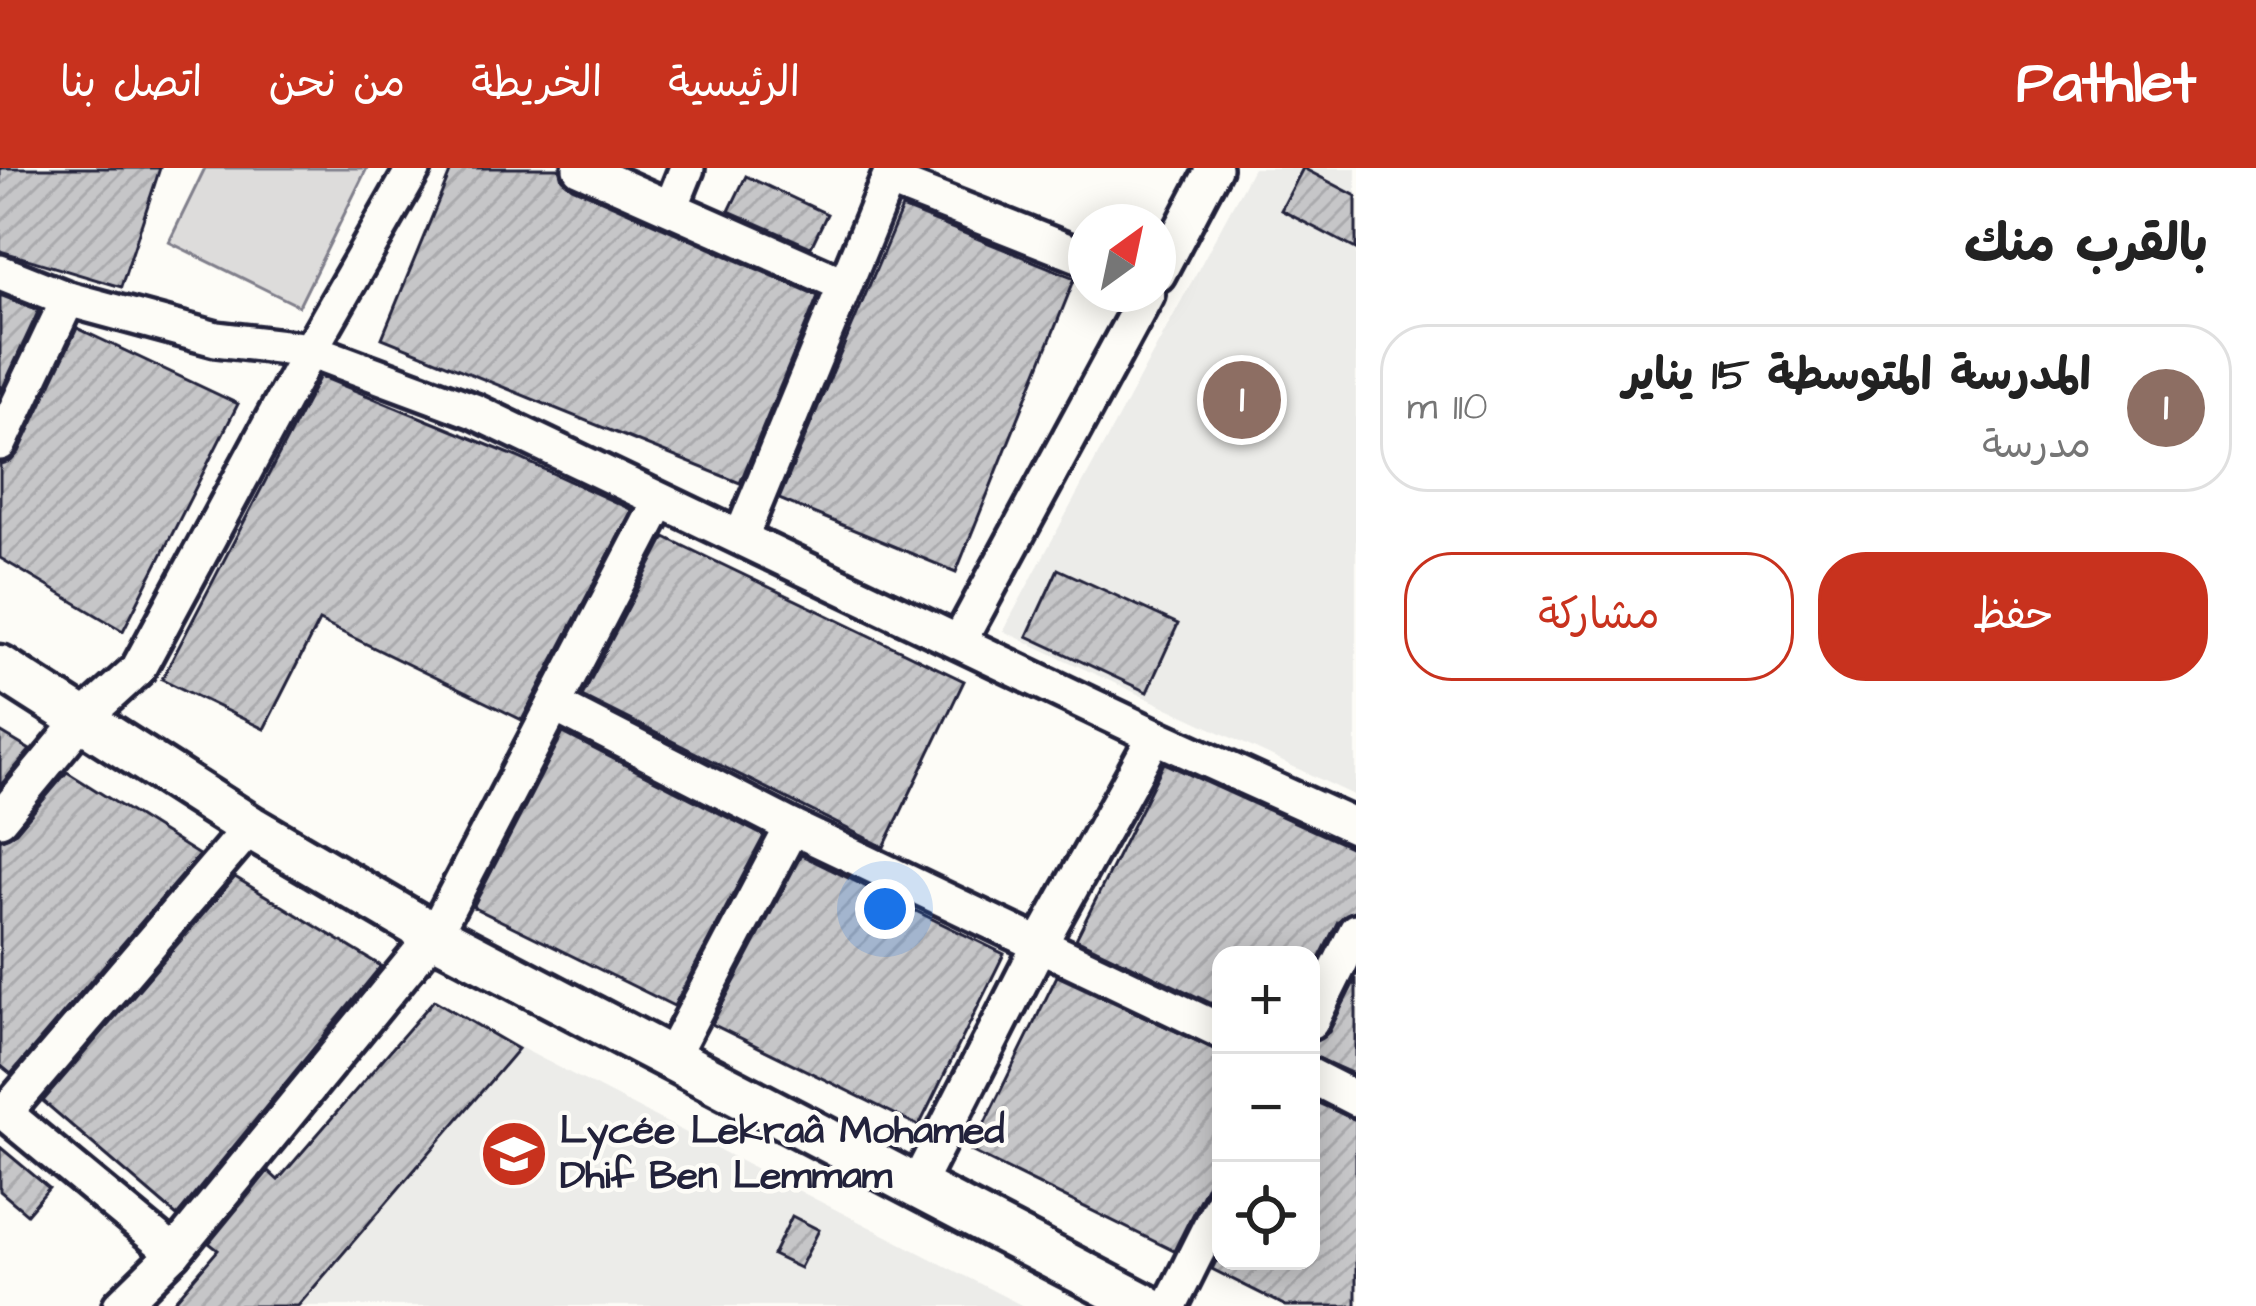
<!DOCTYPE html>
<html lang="ar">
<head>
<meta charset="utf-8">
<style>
	:root { --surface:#fff; --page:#f2f2f2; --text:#222; --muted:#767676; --line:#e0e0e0; --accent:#c8321e }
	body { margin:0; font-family:"Architects Daughter","Playpen Sans Arabic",sans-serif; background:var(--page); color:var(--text); direction:rtl }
	.controls { position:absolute; right:36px; bottom:36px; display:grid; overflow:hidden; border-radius:24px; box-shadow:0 6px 30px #0003 }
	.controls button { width:108px; height:108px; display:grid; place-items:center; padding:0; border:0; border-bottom:3px solid var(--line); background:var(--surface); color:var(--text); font:60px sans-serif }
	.compass { position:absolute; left:1068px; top:36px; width:108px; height:108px; border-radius:50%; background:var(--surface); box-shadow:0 6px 30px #0003; rotate:33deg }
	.you { position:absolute; left:885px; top:741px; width:42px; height:42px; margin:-30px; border:9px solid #fff; border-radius:50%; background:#1a73e8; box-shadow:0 0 0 18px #1a73e833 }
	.badge { display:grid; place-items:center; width:78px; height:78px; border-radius:50%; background:var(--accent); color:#fff; font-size:39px; font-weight:700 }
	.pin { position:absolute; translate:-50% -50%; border:6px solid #fff; box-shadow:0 3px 12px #0006 }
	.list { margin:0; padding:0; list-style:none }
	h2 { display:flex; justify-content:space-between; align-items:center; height:156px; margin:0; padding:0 48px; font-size:51px }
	h2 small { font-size:39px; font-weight:400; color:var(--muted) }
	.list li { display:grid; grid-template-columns:78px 1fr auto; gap:36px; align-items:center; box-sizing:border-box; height:168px; margin:0 24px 24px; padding:0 24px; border:3px solid var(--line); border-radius:48px }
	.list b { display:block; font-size:45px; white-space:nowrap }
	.list p { margin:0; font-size:39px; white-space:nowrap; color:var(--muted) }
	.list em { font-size:39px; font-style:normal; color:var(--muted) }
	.actions { display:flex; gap:24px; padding:36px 48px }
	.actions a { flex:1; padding:27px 0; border:3px solid var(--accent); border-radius:48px; text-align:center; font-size:42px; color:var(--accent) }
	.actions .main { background:var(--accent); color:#fff }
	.icon { flex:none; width:66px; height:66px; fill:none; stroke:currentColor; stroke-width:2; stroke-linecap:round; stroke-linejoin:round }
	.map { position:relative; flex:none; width:1356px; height:1138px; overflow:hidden; direction:ltr }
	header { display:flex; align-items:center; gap:72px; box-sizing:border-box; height:168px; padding:0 60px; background:var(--accent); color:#fff }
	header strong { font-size:57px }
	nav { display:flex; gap:66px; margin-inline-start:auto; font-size:42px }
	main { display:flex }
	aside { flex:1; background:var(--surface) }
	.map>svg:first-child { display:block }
</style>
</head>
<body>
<header>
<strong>Pathlet</strong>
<nav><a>الرئيسية</a><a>الخريطة</a><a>من نحن</a><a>اتصل بنا</a></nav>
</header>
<main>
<aside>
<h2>بالقرب منك<small></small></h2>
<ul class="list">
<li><span class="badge" style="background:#8d6e63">1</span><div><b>المدرسة المتوسطة 15 يناير</b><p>مدرسة</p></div><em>110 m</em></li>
</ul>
<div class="actions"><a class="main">حفظ</a><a>مشاركة</a></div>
</aside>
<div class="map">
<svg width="1356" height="1138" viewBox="0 0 1356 1138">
	<defs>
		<pattern id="building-hatch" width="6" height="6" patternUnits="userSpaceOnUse" patternTransform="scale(3)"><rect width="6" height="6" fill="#c6c6c8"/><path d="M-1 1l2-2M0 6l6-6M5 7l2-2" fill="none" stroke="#aaaaad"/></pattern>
	</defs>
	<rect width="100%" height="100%" fill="#fdfcf7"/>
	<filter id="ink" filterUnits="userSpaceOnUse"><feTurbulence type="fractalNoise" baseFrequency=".00833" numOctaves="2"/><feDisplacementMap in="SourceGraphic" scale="24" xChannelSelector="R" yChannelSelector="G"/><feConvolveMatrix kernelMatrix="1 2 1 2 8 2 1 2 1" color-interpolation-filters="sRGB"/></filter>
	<g filter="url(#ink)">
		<!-- built -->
		<g fill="#ecece9">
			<path d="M1253 0H1356V628L1003 463Z"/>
			<path d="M432 834 1023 1138H169Z"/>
		</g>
		<!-- pitch -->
		<path fill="#dddcdb" stroke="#807f8b" stroke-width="3" d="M205 0H367L299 138 169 74Z"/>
		<!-- building -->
		<g fill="url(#building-hatch)" stroke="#22223b" stroke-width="3">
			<path d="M0 0H160L121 119 0 83Z"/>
			<path d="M452 0H559L562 11 572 19 818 128 740 315 382 170Z"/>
			<path d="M1303 0 1356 28V81L1281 42Z"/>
			<path d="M746 8 827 46 811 79 729 43Z"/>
			<path d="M902 40 1075 110 956 404 779 331Z"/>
			<path d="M0 127 39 142 0 226Z"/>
			<path d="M77 160 238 236 123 463 0 390V296L11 293 19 284Z"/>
			<path d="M320 208 517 289 632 342 522 552 319 453 264 561 162 511Z"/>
			<path d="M665 369 964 513 884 679 582 528Z"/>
			<path d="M1058 401 1178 456 1147 524 1027 468Z"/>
			<path d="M0 564 30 582 0 618Z"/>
			<path d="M563 565 764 668 674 838 473 739Z"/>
			<path d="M1164 595 1356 682V742L1338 753 1311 807V787H1221V840L1076 771Z"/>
			<path d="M67 604 199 687 11 906 0 897V672L16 664Z"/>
			<path d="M801 687 1004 786 919 958 712 856Z"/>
			<path d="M235 709 381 798 177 1048 43 933Z"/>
			<path d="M1057 808 1221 884V989L1174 1083 971 983Z"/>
			<path d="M1356 810V907L1311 887V875L1329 864Z"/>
			<path d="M434 832 518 881 298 1138H170L218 1082 209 1075 268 1003 278 1012Z"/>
			<path d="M1311 932 1356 952V1138H1286L1212 1101 1216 1093H1311Z"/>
			<path d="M0 979 49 1020 27 1046 0 1023Z"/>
			<path d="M792 1048 819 1062 800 1100 773 1087Z"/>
		</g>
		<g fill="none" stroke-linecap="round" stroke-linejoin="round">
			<!-- minor casing -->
			<g stroke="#22223b" stroke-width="42">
				<g id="minor">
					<path d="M580 0 845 117 888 12 1086 90"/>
					<path d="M672 37 687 0"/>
					<path d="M0 104 68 131 216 171 310 182 474 243 1155 568 1356 659"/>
					<path d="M1158 106 1214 0"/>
					<path d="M0 275 68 131"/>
					<path d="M741 369 845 117"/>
					<path d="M960 472 1147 126"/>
					<path d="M554 537 792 659 1221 863"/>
					<path d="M0 651 82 552 138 501 310 182 414 0"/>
					<path d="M1311 854 1356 763"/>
					<path d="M671 889 792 659"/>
					<path d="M1311 908 1356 931"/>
					<path d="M0 941 174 1085"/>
					<path d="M5 945 250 659"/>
					<path d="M917 1017 1040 776 1155 568"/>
					<path d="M120 1138 174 1085 434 767 660 333"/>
					<path d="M1170 1138 1221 1036"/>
				</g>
			</g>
			<!-- tertiary casing -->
			<g stroke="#22223b" stroke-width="51">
				<path id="tertiary" d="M0 499 250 659 434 767 1146 1138"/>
			</g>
			<!-- minor -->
			<use href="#minor" stroke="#fdfcf7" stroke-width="33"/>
			<!-- tertiary -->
			<use href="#tertiary" stroke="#fdfcf7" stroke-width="42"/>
		</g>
	</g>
	<!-- icons -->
	<defs>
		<g id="school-disc" transform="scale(3.45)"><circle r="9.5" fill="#c8321e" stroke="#fdfcf7"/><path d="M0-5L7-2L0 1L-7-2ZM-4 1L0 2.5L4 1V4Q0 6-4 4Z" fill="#fff"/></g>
	</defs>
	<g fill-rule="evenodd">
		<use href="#school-disc" x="514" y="986"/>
	</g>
	<g text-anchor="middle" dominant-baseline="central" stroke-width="9" stroke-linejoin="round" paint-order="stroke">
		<!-- poi labels -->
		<g font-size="39" font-weight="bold" fill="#22223b" stroke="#fdfcf7" text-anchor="start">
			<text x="560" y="964">Lycée Lekraâ Mohamed<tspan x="560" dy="45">Dhif Ben Lemmam</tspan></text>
		</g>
	</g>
</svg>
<div class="controls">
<button>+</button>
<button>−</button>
<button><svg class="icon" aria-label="locate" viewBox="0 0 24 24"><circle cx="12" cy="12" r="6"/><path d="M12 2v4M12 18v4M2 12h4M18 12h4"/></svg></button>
</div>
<svg class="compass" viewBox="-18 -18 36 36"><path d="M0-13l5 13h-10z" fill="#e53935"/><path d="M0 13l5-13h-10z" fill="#767676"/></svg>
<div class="you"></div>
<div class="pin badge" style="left:1242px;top:232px;background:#8d6e63">1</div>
</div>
</main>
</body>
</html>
